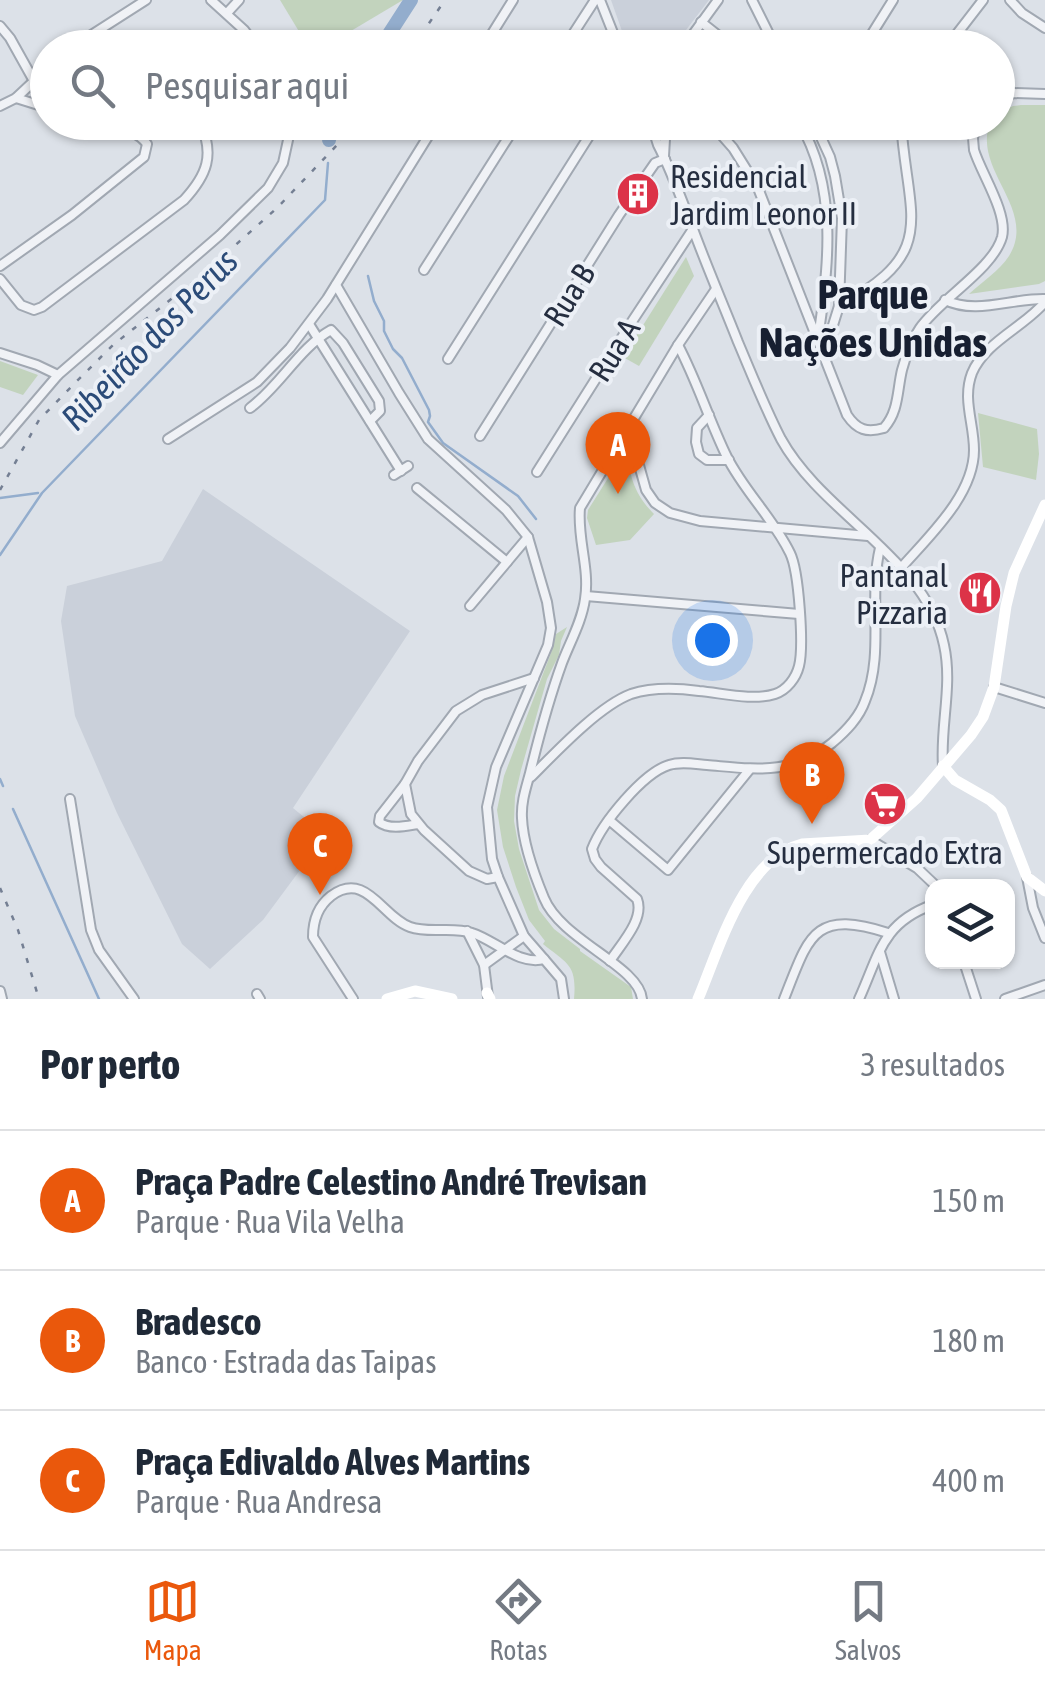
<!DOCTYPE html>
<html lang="pt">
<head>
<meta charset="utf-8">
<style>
	:root { --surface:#fff; --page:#f6f6f7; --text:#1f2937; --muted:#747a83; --line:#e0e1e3; --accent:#ea580c }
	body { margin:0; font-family:"Asap Condensed",sans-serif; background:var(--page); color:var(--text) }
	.controls { position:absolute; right:30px; bottom:30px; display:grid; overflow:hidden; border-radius:20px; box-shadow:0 2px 8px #0004 }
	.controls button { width:90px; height:90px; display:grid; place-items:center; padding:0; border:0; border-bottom:2px solid var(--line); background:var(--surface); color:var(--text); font:50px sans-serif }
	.you { position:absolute; left:712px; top:640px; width:35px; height:35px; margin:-25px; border:8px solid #fff; border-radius:50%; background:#1a73e8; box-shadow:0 0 0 15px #1a73e833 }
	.badge { display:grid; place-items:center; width:65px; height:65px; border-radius:50%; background:var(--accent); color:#fff; font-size:32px; font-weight:700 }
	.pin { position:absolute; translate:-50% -82px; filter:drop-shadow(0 2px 5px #0008) }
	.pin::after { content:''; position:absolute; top:52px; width:35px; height:30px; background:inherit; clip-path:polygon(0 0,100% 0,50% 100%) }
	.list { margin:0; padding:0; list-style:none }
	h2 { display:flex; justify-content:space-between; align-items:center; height:130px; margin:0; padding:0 40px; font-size:42px }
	h2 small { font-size:32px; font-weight:400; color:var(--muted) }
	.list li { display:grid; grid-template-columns:65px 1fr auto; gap:30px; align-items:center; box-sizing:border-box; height:140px; padding:0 40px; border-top:2px solid var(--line) }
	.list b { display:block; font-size:38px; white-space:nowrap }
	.list p { margin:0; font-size:32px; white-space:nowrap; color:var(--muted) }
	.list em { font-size:32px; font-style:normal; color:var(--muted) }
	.icon { flex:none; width:55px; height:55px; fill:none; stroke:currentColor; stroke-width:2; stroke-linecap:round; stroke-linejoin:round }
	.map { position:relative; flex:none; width:1045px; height:999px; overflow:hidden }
	.search { position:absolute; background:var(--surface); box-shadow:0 2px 8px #0004; left:30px; right:30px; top:30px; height:110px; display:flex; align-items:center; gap:25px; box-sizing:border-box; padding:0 35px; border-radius:55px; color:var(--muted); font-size:38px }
	.sheet { height:550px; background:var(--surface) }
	nav { display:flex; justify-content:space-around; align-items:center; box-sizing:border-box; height:140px; border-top:2px solid var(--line); background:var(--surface); font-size:28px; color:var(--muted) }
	nav a { display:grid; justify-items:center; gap:5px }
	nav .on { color:var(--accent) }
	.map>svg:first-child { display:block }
</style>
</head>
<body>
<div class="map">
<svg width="1045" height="999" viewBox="0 0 1045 999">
	<rect width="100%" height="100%" fill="#dce1e8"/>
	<!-- built -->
	<g fill="#cad0da">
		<path d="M611 0H709L673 47 628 48Z"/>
		<path d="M203 489 410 631 293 808 326 835 263 920 210 969 182 944 117 813 75 716 61 621 67 586 162 561Z"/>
	</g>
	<!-- green -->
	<g fill="#c2d3bd">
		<path d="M280 0H403L324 47 309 48Z"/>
		<path d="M1021 105H1045V281L1039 284 969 294C983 281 999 271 1009 256 1038 209 972 170 990 123L998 122V113L1013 106Z"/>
		<path d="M686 257 694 276 639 366 623 357Z"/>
		<path d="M0 361 38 375 23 395 0 387Z"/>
		<path d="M978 413 1037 429 1039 454 1036 480 983 467Z"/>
		<path d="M627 448C629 475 634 494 654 514L630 540 596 545 587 518 588 510Z"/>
		<path d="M567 627 561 641 559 655 547 679 521 770 515 796 514 821 519 849 539 910 554 929 580 949V951L631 987 633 999H574C577 965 568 964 543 944L545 941 529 920 516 887 503 847 497 810 504 776 551 653 556 634Z"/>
	</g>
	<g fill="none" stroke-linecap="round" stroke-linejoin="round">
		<!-- stream -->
		<g stroke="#93adcd" stroke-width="2.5">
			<path d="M368 276 374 301 384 321V331L393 349 402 358 429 410 430 416 428 422 443 443 518 496 536 519"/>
			<path d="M0 498 38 493"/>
			<path d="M0 555 42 493 325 200 328 163"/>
			<path d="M0 779 3 786"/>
			<path d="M13 809 99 999"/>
		</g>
		<!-- river -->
		<g stroke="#93adcd" stroke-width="14">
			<path d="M380 48 411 0"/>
			<path d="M329 140 330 122"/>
		</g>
		<!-- minor casing -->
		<g stroke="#a1a8b2" stroke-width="12">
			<g id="minor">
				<path d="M211 0 244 30 258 48"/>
				<path d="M600 0 619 48"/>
				<path d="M752 0 776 48"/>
				<path d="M1010 0 1022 13 1045 28"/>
				<path d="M227 13 239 0"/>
				<path d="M701 22 734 48"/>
				<path d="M0 26 10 38 34 81"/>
				<path d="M71 48 146 0"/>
				<path d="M483 48 513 0"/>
				<path d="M564 48 595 0"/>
				<path d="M683 48 718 0"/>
				<path d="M863 48 893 0"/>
				<path d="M946 48 983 0"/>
				<path d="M16 98 48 108"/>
				<path d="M998 98 1014 93 1045 94"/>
				<path d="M0 106 16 98 48 68"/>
				<path d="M710 122 733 148 758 188 847 415C857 430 867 433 884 428 899 411 897 391 902 370 906 355 911 341 920 328 940 299 993 269 1002 237 1008 213 981 173 974 150L973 138 977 122"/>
				<path d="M799 122C838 187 829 267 818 338"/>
				<path d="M814 122 830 157 835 176 842 218 839 306 823 357"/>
				<path d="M651 123 658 145C672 172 682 201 693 229 707 267 723 304 738 342 752 375 765 408 781 439 823 515 926 558 944 645 953 686 940 725 943 766"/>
				<path d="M664 156 666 122"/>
				<path d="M0 266 72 215 144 157 147 144C136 129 116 127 99 122"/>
				<path d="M424 270 518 122"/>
				<path d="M0 279 21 305 34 310 42 307 184 200C207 175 215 155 200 122"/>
				<path d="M336 285 399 393 428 439 506 510 528 537 547 602 551 628 548 645 496 767 487 807 492 859 498 877 524 936 544 959"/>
				<path d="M945 300C976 315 1012 298 1045 299"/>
				<path d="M839 306C941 252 907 217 901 122"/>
				<path d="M309 324 401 471"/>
				<path d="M0 353 37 365 58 375"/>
				<path d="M448 359 598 122"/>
				<path d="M250 408C280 386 299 348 331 330L343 343 379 401 380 411 370 421"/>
				<path d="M709 415 697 428 696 442 699 454 707 460H729"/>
				<path d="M628 426 646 490 655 503 670 513 700 521 868 536"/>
				<path d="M480 436 619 215 655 163 665 159"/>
				<path d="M168 439 257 382 290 348 327 299 437 122"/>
				<path d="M0 443 58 375 220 235 268 188 283 163 288 140 286 122"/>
				<path d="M537 472 633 320 693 229"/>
				<path d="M394 475 408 466"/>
				<path d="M417 488 507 562"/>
				<path d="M901 568C929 536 974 495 974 450 974 423 962 399 972 373 985 342 1024 327 1045 302"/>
				<path d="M586 596 799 614"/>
				<path d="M470 606 528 537"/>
				<path d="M994 687 1045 703"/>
				<path d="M531 777C556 752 599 706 631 694 653 687 677 688 699 691 722 693 753 701 775 694 787 690 796 678 799 666 804 646 799 571 790 553 773 518 744 491 727 457 709 420 697 381 678 345"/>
				<path d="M405 784 380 816 379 822C389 830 406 826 418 824"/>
				<path d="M70 799 91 930 99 950 134 999"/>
				<path d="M609 820 668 870 750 769"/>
				<path d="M870 840 917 868 936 886"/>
				<path d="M498 877 487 879 469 871 424 830 411 814 405 784 418 761 456 711 482 695 534 678"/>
				<path d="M1027 877 1033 908 1045 938"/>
				<path d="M467 931 484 965 488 997"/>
				<path d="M880 952 894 999"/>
				<path d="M610 961C621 944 645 919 637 899L601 867 595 859 592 849C602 823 643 773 669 765 681 761 695 764 707 765 755 769 791 776 832 743 846 731 859 718 865 701 885 653 868 598 880 548"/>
				<path d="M964 962 976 999"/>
				<path d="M484 965 524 936"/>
				<path d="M0 991 2 999"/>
				<path d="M257 994 260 999"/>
				<path d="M353 999 313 937C313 921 317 907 331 896 366 870 382 917 410 927 430 934 452 926 472 933 495 940 519 966 544 959L561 979 564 999"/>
				<path d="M642 999C639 966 561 940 544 898 534 874 523 844 522 818 521 802 526 788 530 773 539 736 549 699 562 663 570 642 582 621 585 599 590 569 577 538 580 508L678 345 716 289"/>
				<path d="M784 999C809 936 813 909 888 933"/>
				<path d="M859 999C879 955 882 923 932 905"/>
				<path d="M1005 999 1045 985"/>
			</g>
		</g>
		<!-- minor -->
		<use href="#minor" stroke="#f0f2f6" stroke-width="8"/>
		<!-- secondary -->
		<g stroke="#fff" stroke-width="11">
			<path d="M943 766 955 780 990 800 1001 810 1027 877 1045 891"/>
			<path d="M487 993 490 999"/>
			<path d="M387 999 415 991 452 999"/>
			<path d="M698 999C719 950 743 859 802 844L870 840 917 798 971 735 983 717 994 687 1006 606 1014 573 1045 505"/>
		</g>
		<!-- rail -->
		<g stroke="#747f93" stroke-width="2.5" stroke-dasharray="5 10" stroke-linecap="butt">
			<path d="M412 48 445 0"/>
			<path d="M0 490 39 420 76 382 113 345 203 274 277 208 359 122"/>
			<path d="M0 888 18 930 39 999"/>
		</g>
	</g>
	<!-- icons -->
	<defs>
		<g id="building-disc" transform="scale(2.25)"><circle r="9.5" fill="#dc3348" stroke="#ecf0f6"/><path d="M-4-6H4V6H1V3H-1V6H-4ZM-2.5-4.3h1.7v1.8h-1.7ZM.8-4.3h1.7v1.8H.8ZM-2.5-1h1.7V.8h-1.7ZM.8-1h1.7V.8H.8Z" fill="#fff"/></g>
		<g id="restaurant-disc" transform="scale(2.25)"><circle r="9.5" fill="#dc3348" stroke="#ecf0f6"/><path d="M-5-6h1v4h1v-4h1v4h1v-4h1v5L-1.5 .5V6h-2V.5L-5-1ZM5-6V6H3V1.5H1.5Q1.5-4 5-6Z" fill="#fff"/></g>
		<g id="supermarket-disc" transform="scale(2.25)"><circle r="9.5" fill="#dc3348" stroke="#ecf0f6"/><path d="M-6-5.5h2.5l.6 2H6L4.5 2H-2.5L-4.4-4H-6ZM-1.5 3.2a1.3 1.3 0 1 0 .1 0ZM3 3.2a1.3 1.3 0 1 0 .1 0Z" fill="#fff"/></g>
	</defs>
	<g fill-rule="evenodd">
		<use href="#building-disc" x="638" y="194"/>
		<use href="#restaurant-disc" x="980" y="593"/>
		<use href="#supermarket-disc" x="885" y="804"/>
	</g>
	<g text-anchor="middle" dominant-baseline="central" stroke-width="8" stroke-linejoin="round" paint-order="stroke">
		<!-- poi labels -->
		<g font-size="32" fill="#252e40" stroke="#ecf0f6" text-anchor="start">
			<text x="670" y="176">Residencial<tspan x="670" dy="37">Jardim Leonor II</tspan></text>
			<text x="948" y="575" text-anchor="end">Pantanal<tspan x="948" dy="37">Pizzaria</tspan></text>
			<text x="885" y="852" text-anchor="middle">Supermercado Extra</text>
		</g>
		<!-- street labels -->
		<g font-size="32" fill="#252e40" stroke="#ecf0f6">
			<text transform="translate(569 295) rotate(-58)">Rua B</text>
			<text transform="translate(614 350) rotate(-58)">Rua A</text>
		</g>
		<!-- water labels -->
		<g font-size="35" font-style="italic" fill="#2b4b78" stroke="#ecf0f6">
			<text transform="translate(149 339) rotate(-46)">Ribeirão dos Perus</text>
		</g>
		<!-- district labels -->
		<g font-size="42" font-weight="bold" fill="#171f31" stroke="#ecf0f6">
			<text x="873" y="294">Parque<tspan x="873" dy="48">Nações Unidas</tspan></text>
		</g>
	</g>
</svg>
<div class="controls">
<button><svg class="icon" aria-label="layers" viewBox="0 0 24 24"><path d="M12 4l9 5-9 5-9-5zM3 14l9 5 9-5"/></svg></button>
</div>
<div class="you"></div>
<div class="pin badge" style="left:618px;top:494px">A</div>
<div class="pin badge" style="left:812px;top:824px">B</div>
<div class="pin badge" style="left:320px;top:895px">C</div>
<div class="search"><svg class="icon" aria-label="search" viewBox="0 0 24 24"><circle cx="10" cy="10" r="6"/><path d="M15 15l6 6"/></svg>Pesquisar aqui</div>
</div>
<section class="sheet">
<h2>Por perto<small>3 resultados</small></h2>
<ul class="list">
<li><span class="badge">A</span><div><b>Praça Padre Celestino André Trevisan</b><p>Parque · Rua Vila Velha</p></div><em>150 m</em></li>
<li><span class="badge">B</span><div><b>Bradesco</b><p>Banco · Estrada das Taipas</p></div><em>180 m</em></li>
<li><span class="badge">C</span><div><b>Praça Edivaldo Alves Martins</b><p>Parque · Rua Andresa</p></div><em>400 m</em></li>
</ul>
</section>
<nav>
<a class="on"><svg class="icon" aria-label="map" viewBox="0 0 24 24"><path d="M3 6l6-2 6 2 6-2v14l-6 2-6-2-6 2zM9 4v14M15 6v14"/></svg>Mapa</a>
<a><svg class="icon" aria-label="directions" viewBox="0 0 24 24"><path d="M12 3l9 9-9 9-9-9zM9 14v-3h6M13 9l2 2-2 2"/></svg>Rotas</a>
<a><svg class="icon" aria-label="saved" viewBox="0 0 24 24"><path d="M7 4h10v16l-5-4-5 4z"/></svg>Salvos</a>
</nav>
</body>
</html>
